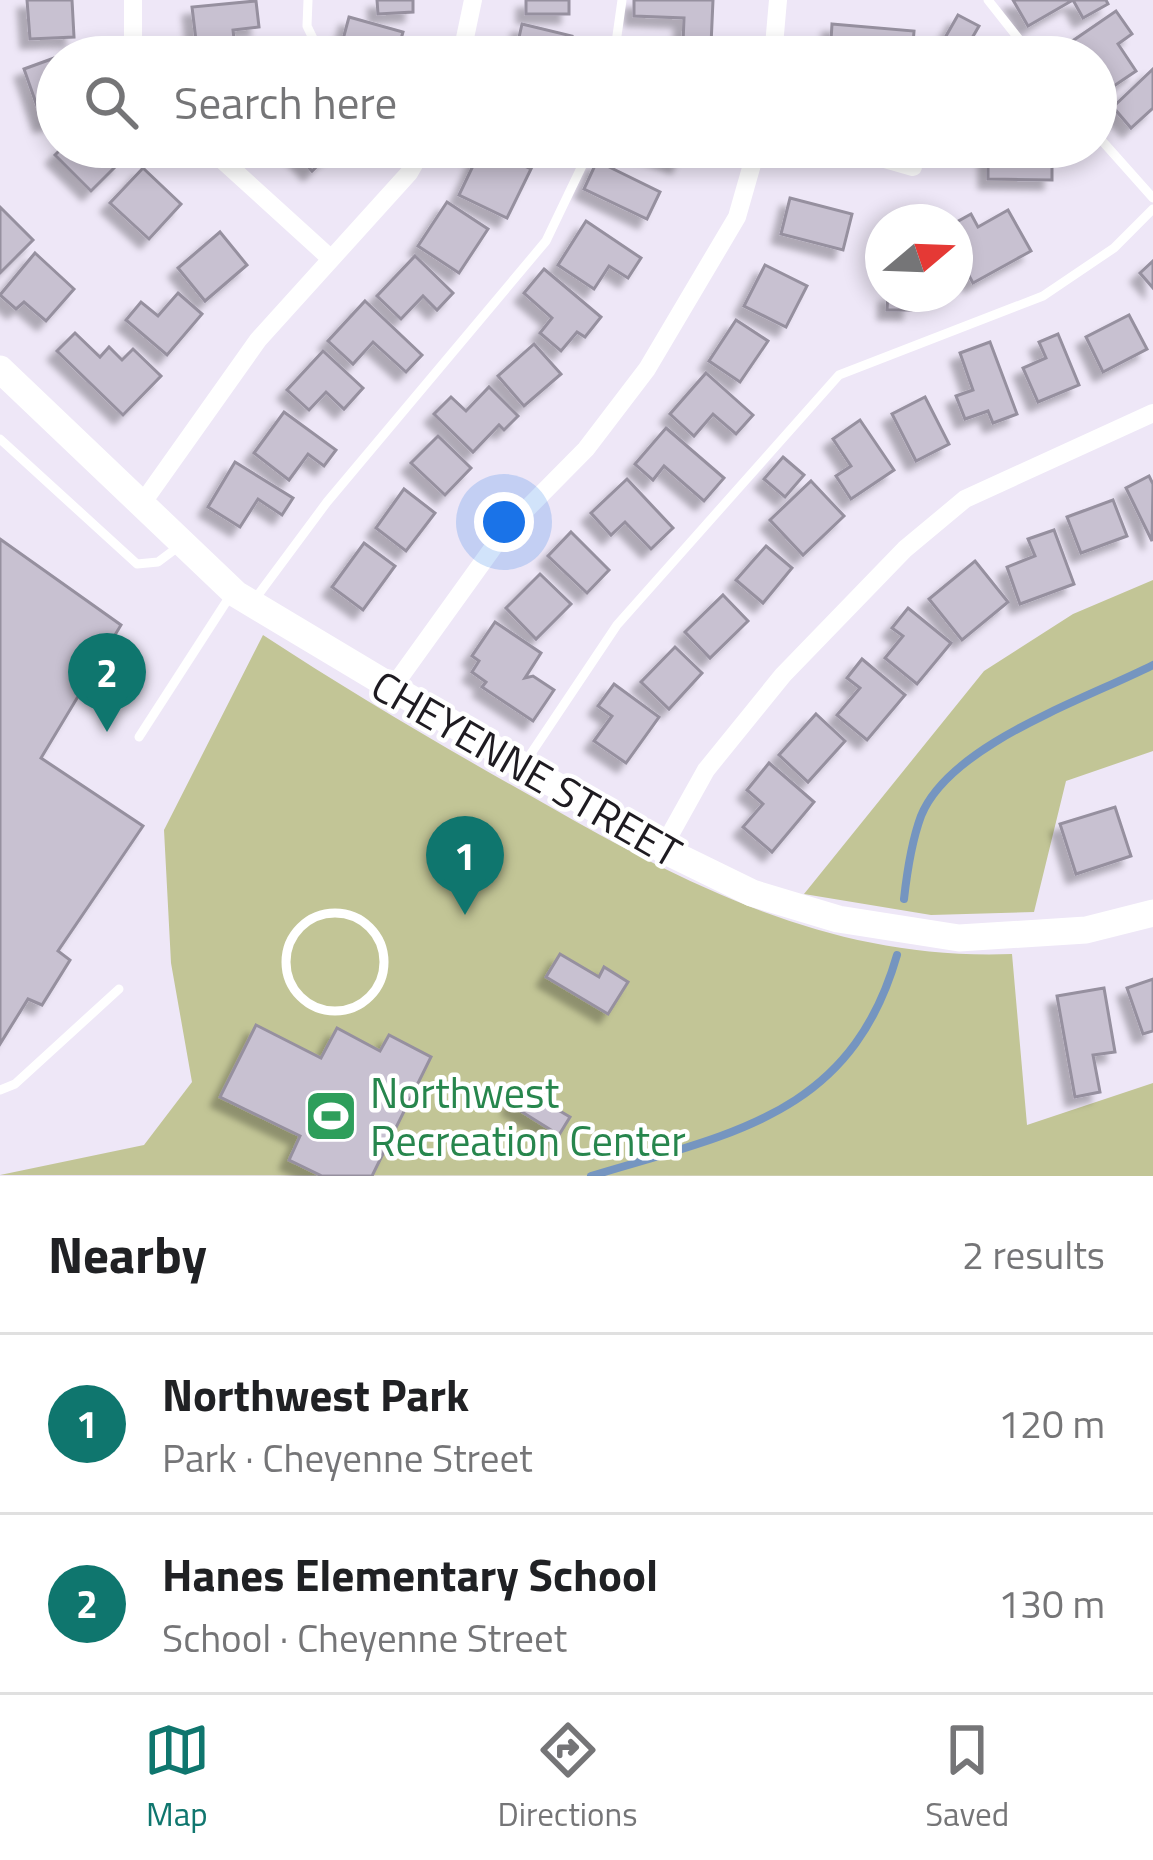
<!DOCTYPE html>
<html lang="en">
<head>
<meta charset="utf-8">
<style>
	:root { --surface:#fff; --page:#f6f6f6; --text:#202124; --muted:#757577; --line:#e0e0e0; --accent:#0f766e }
	body { margin:0; font-family:"Titillium Web",sans-serif; background:var(--page); color:var(--text) }
	.compass { position:absolute; left:865px; top:204px; width:108px; height:108px; border-radius:50%; background:var(--surface); box-shadow:0 6px 18px #0003; rotate:71deg }
	.you { position:absolute; left:504px; top:522px; width:42px; height:42px; margin:-30px; border:9px solid #fff; border-radius:50%; background:#1a73e8; box-shadow:0 0 0 18px #1a73e833 }
	.badge { display:grid; place-items:center; width:78px; height:78px; border-radius:50%; background:var(--accent); color:#fff; font-size:39px; font-weight:700 }
	.pin { position:absolute; translate:-50% -99px; filter:drop-shadow(0 3px 6px #0008) }
	.pin::after { content:''; position:absolute; top:63px; width:42px; height:36px; background:inherit; clip-path:polygon(0 0,100% 0,50% 100%) }
	.list { margin:0; padding:0; list-style:none }
	h2 { display:flex; justify-content:space-between; align-items:center; height:156px; margin:0; padding:0 48px; font-size:51px }
	h2 small { font-size:39px; font-weight:400; color:var(--muted) }
	.list li { display:grid; grid-template-columns:78px 1fr auto; gap:36px; align-items:center; box-sizing:border-box; height:180px; padding:0 48px; border-top:3px solid var(--line) }
	.list b { display:block; font-size:45px; white-space:nowrap }
	.list p { margin:0; font-size:39px; white-space:nowrap; color:var(--muted) }
	.list em { font-size:39px; font-style:normal; color:var(--muted) }
	.icon { flex:none; width:66px; height:66px; fill:none; stroke:currentColor; stroke-width:2; stroke-linecap:round; stroke-linejoin:round }
	.map { position:relative; flex:none; width:1153px; height:1176px; overflow:hidden }
	.search { position:absolute; background:var(--surface); box-shadow:0 6px 18px #0003; left:36px; right:36px; top:36px; height:132px; display:flex; align-items:center; gap:30px; box-sizing:border-box; padding:0 42px; border-radius:66px; color:var(--muted); font-size:45px }
	.sheet { height:516px; background:var(--surface) }
	nav { display:flex; justify-content:space-around; align-items:center; box-sizing:border-box; height:168px; border-top:3px solid var(--line); background:var(--surface); font-size:33px; color:var(--muted) }
	nav a { display:grid; justify-items:center; gap:6px }
	nav .on { color:var(--accent) }
	.map>svg:first-child { display:block }
</style>
</head>
<body>
<div class="map">
<svg width="1153" height="1176" viewBox="0 0 1153 1176">
	<defs>
		<filter id="shadow"><feDropShadow dx="-9" dy="9" stdDeviation="3" flood-color="#0004"/></filter>
	</defs>
	<rect width="100%" height="100%" fill="#eee7f7"/>
	<!-- green -->
	<g fill="#c2c596">
		<path d="M1153 580V751L1066 781 1034 912 931 915 804 894 984 671 1073 614Z"/>
		<path d="M263 635C350 692 440 745 531 796 684 884 830 961 1012 954L1027 1125 1153 1083V1176L0 1175 144 1145 192 1082 171 963 164 830Z"/>
	</g>
	<g fill="none" stroke-linecap="round" stroke-linejoin="round">
		<!-- stream -->
		<g stroke="#7595c0" stroke-width="8">
			<path d="M904 899C907 872 911 843 921 816 950 744 1086 699 1153 665"/>
			<path d="M591 1176C733 1133 851 1115 897 955"/>
		</g>
	</g>
	<!-- building -->
	<g fill="#c8c1d1" stroke="#96909f" stroke-width="3" filter="url(#shadow)">
		<path d="M27 0H72L74 37 30 39Z"/>
		<path d="M377 0H413V12L378 14Z"/>
		<rect x="526" y="0" width="43" height="14"/>
		<path d="M634 0H713L711 45 683 43 684 18 634 16Z"/>
		<path d="M1013 0H1106L1108 4 1083 18 1073 0 1028 26Z"/>
		<path d="M256 1 259 27 233 30 236 56 198 57 192 7Z"/>
		<path d="M1116 11 1132 34 1118 44 1136 71 1102 94 1096 85V57H1076L1068 44Z"/>
		<path d="M958 15 979 26 968 45 989 57H934Z"/>
		<path d="M349 17 403 32 396 57H359L361 49 342 43Z"/>
		<path d="M522 24 572 36 568 57H527L516 51Z"/>
		<path d="M832 24 914 31 912 57H830Z"/>
		<path d="M647 47 694 57H645Z"/>
		<path d="M57 57V119L43 123 24 69Z"/>
		<path d="M1153 69V108L1131 128 1113 107Z"/>
		<path d="M63 147H105L120 162 91 191 55 155Z"/>
		<path d="M290 147H335L336 148 312 171Z"/>
		<path d="M482 147 531 169 507 218 459 195Z"/>
		<path d="M635 147H686L680 164Z"/>
		<path d="M1052 147V180L988 179V148Z"/>
		<path d="M597 161 660 192 647 219 584 189Z"/>
		<path d="M143 168 181 204 149 239 110 203Z"/>
		<path d="M790 198 852 214 843 250 781 234Z"/>
		<path d="M447 202 488 229 459 273 418 246Z"/>
		<path d="M0 207 33 240 0 273Z"/>
		<path d="M1008 210 1031 251 973 283 955 250V223L971 214 978 227Z"/>
		<path d="M586 221 641 258 628 278 609 266 594 289 558 265Z"/>
		<path d="M220 232 247 265 205 301 178 268Z"/>
		<path d="M35 253 74 289 46 321 24 302 16 309 0 295Z"/>
		<path d="M415 256 453 293 437 310 423 296 401 319 377 296Z"/>
		<path d="M1153 261V288L1140 273Z"/>
		<path d="M765 265 807 286 786 327 744 306Z"/>
		<path d="M544 269 601 317 585 337 577 332 561 351 540 333 552 318 524 293Z"/>
		<path d="M178 293 202 314 167 355 126 320 141 302 158 316Z"/>
		<path d="M888 294H911V310H887Z"/>
		<path d="M365 301 422 355 406 372 373 342 353 364 328 341Z"/>
		<path d="M1129 315 1147 349 1103 372 1086 337Z"/>
		<path d="M736 320 768 341 740 382 709 361Z"/>
		<path d="M75 333 100 357 109 347 122 360 133 349 161 376 123 415 57 351Z"/>
		<path d="M1058 334 1079 385 1038 402 1023 368 1046 358 1039 342Z"/>
		<path d="M990 342 1017 414 993 423 988 411 965 419 956 396 973 390 960 353Z"/>
		<path d="M534 344 561 374 524 406 498 376Z"/>
		<path d="M323 351 363 388 344 409 326 392 309 410 287 390Z"/>
		<path d="M706 373 753 415 736 434 713 414 694 436 670 414Z"/>
		<path d="M489 387 518 416 504 430 499 425 473 452 434 414 451 397 466 411Z"/>
		<path d="M925 397 949 444 916 461 892 414Z"/>
		<path d="M284 412 336 450 324 466 308 454 289 480 254 453Z"/>
		<path d="M860 420 894 470 851 499 836 476 851 466 833 439Z"/>
		<path d="M666 428 724 478 704 501 664 466 653 480 635 464Z"/>
		<path d="M438 436 471 468 445 495 411 463Z"/>
		<path d="M783 457 804 475 785 497 764 479Z"/>
		<path d="M235 462 293 498 282 515 258 499 240 527 208 507Z"/>
		<path d="M1149 476 1153 484 1152 541 1126 488Z"/>
		<path d="M627 479 673 528 651 549 625 522 611 535 591 513Z"/>
		<path d="M811 481 844 516 803 555 770 520Z"/>
		<path d="M404 489 435 513 406 551 376 528Z"/>
		<path d="M1113 500 1127 536 1081 553 1067 517Z"/>
		<path d="M1054 530 1074 584 1020 604 1007 567 1035 556 1028 539Z"/>
		<path d="M571 532 609 570 587 593 548 556Z"/>
		<path d="M0 539 121 625 41 758 143 826 58 951 70 960 42 1005 28 999 0 1044Z"/>
		<path d="M364 543 395 566 363 610 332 587Z"/>
		<path d="M766 546 792 568 763 603 736 580Z"/>
		<path d="M975 561 1008 602 962 640 929 599Z"/>
		<path d="M540 574 571 604 536 639 506 608Z"/>
		<path d="M723 595 748 621 710 658 685 632Z"/>
		<path d="M908 608 951 643 917 684 885 658 903 636 892 628Z"/>
		<path d="M495 622 541 653 525 678 533 676 554 690 533 721 482 687 486 682 472 672 479 661 472 656Z"/>
		<path d="M675 647 702 673 669 709 641 682Z"/>
		<path d="M862 659 905 695 867 740 837 715 860 688 847 678Z"/>
		<path d="M614 684 659 717 626 763 594 741 612 716 598 706Z"/>
		<path d="M816 714 845 741 808 782 779 755Z"/>
		<path d="M769 763 814 802 772 852 743 827 763 804 747 790Z"/>
		<path d="M1115 807 1131 856 1076 874 1060 824Z"/>
		<path d="M560 954 599 977 604 967 628 982 608 1014 546 977Z"/>
		<path d="M1153 979V1031L1143 1034 1127 988Z"/>
		<path d="M1104 988 1115 1052 1093 1055 1100 1092 1075 1097 1057 996Z"/>
		<path d="M256 1025 321 1058 337 1028 380 1051 389 1035 431 1057 372 1176H322L289 1160 300 1136 220 1097Z"/>
		<path d="M521 1088 570 1117 559 1135 511 1105Z"/>
	</g>
	<g fill="none" stroke-linecap="round" stroke-linejoin="round">
		<!-- lane -->
		<g stroke="#fff" stroke-width="9">
			<path d="M308 0 307 26 322 57"/>
			<path d="M988 0 1033 57"/>
			<path d="M614 57 622 0"/>
			<path d="M1096 134 1153 198"/>
			<path d="M395 147 413 167"/>
			<path d="M0 439 137 564 158 562 178 547"/>
			<path d="M255 599 327 502 546 241 591 147"/>
			<path d="M139 737 230 596"/>
			<path d="M526 761 617 625 839 375 1043 296 1114 248 1153 209"/>
			<circle cx="335" cy="962" r="49"/>
			<path d="M0 1090 15 1084 119 989"/>
		</g>
		<!-- street -->
		<g stroke="#fff" stroke-width="18">
			<path d="M133 57V0"/>
			<path d="M461 57 473 0"/>
			<path d="M773 57 778 0"/>
			<path d="M208 147 330 258"/>
			<path d="M843 147 913 167"/>
			<path d="M141 505 258 340 409 173 424 147"/>
			<path d="M390 691 505 531 586 449 647 369 737 217 757 147"/>
			<path d="M662 849 706 770 783 675 905 549 965 499 1153 413"/>
		</g>
		<!-- secondary -->
		<path stroke="#fff" stroke-width="27" d="M0 369 236 594 662 849 752 893 838 919 959 938 1086 930 1153 913"/>
	</g>
	<!-- icons -->
	<defs>
		<g id="stadium-square" transform="scale(2.7)"><rect x="-9" y="-9" width="18" height="18" rx="4" fill="#2e9e5b" stroke="#fff"/><path d="M0-5a6.5 5 0 1 0 0 10a6.5 5 0 1 0 0-10ZM-3.5-1.8h7v3.6h-7Z" fill="#fff"/></g>
	</defs>
	<g fill-rule="evenodd">
		<use href="#stadium-square" x="331" y="1116"/>
	</g>
	<g text-anchor="middle" dominant-baseline="central" stroke-width="9" stroke-linejoin="round" paint-order="stroke">
		<!-- street labels -->
		<g font-size="42" fill="#1e1b21" stroke="#fff">
			<text transform="translate(527 768) rotate(30)">CHEYENNE STREET</text>
		</g>
		<!-- leisure labels -->
		<g font-size="42" fill="#27864d" stroke="#fff" text-anchor="start">
			<text x="370" y="1092">Northwest<tspan x="370" dy="48">Recreation Center</tspan></text>
		</g>
	</g>
</svg>
<svg class="compass" viewBox="-18 -18 36 36"><path d="M0-13l5 13h-10z" fill="#e53935"/><path d="M0 13l5-13h-10z" fill="#757577"/></svg>
<div class="you"></div>
<div class="pin badge" style="left:465px;top:915px">1</div>
<div class="pin badge" style="left:107px;top:732px">2</div>
<div class="search"><svg class="icon" aria-label="search" viewBox="0 0 24 24"><circle cx="10" cy="10" r="6"/><path d="M15 15l6 6"/></svg>Search here</div>
</div>
<section class="sheet">
<h2>Nearby<small>2 results</small></h2>
<ul class="list">
<li><span class="badge">1</span><div><b>Northwest Park</b><p>Park · Cheyenne Street</p></div><em>120 m</em></li>
<li><span class="badge">2</span><div><b>Hanes Elementary School</b><p>School · Cheyenne Street</p></div><em>130 m</em></li>
</ul>
</section>
<nav>
<a class="on"><svg class="icon" aria-label="map" viewBox="0 0 24 24"><path d="M3 6l6-2 6 2 6-2v14l-6 2-6-2-6 2zM9 4v14M15 6v14"/></svg>Map</a>
<a><svg class="icon" aria-label="directions" viewBox="0 0 24 24"><path d="M12 3l9 9-9 9-9-9zM9 14v-3h6M13 9l2 2-2 2"/></svg>Directions</a>
<a><svg class="icon" aria-label="saved" viewBox="0 0 24 24"><path d="M7 4h10v16l-5-4-5 4z"/></svg>Saved</a>
</nav>
</body>
</html>
